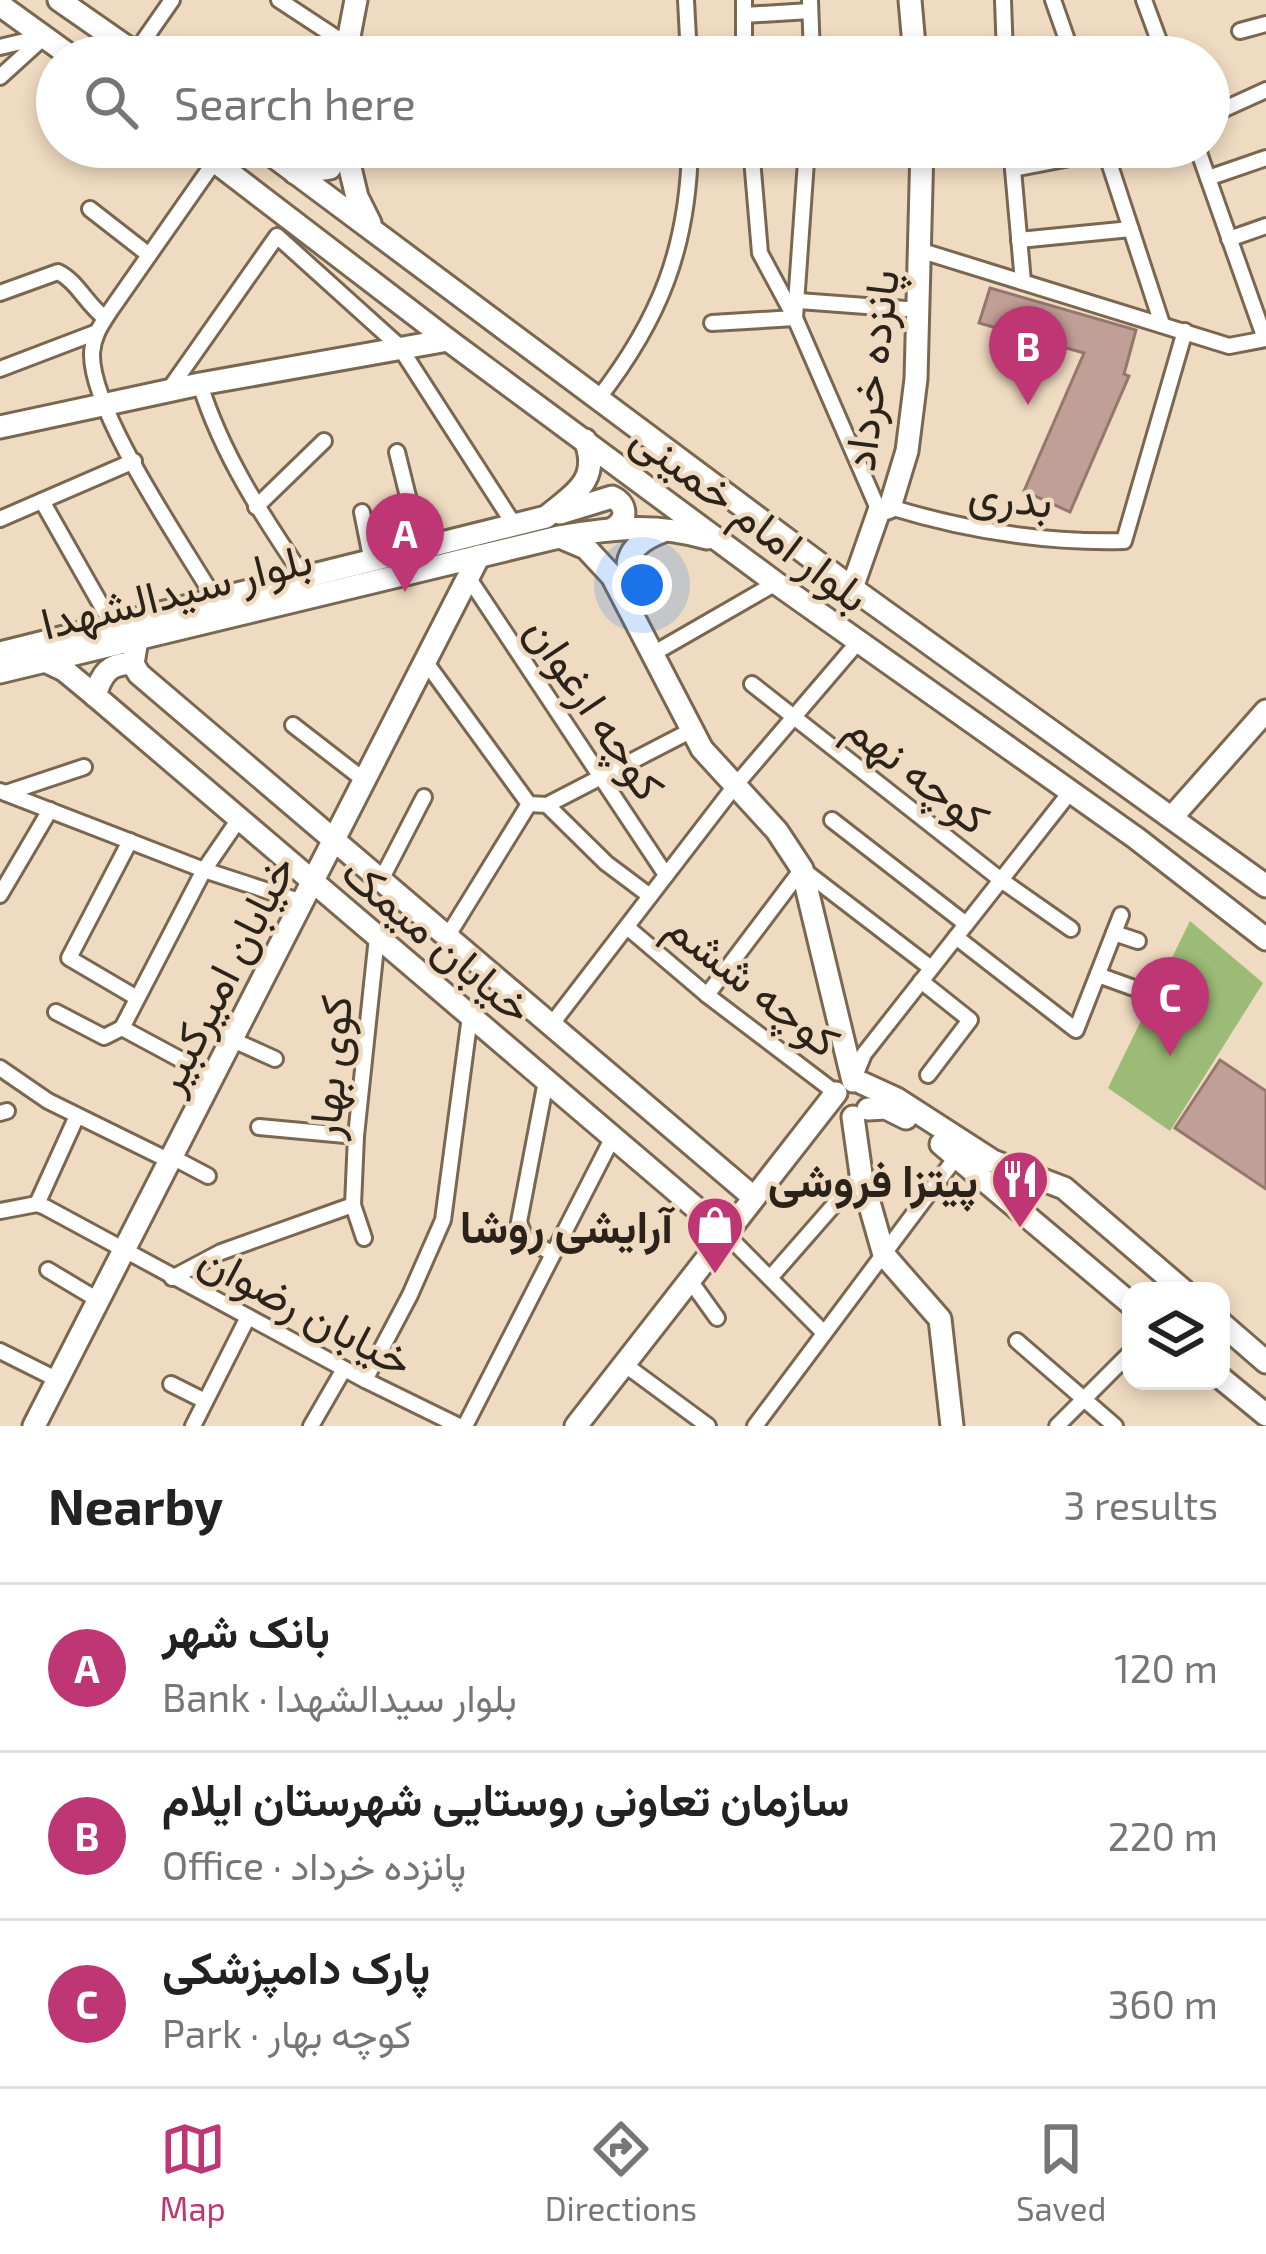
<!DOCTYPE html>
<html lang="en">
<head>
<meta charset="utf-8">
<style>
	:root { --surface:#fff; --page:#f6f6f6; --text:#222; --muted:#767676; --line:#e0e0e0; --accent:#be3674 }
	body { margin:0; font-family:"Exo 2",Vazirmatn,sans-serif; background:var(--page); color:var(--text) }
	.controls { position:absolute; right:36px; bottom:36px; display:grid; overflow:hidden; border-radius:24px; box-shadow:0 6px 18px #0003 }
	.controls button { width:108px; height:108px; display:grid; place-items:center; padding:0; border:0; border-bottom:3px solid var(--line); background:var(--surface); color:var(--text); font:60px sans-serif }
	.you { position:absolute; left:642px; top:585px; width:42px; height:42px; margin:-30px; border:9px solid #fff; border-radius:50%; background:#1a73e8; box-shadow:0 0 0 18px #1a73e833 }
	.badge { display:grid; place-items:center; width:78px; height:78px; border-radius:50%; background:var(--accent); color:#fff; font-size:39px; font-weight:700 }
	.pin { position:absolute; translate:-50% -99px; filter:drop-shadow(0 3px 6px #0008) }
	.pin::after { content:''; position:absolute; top:63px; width:42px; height:36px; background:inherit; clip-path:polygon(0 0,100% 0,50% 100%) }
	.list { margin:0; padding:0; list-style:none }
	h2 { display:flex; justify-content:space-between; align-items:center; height:156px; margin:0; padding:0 48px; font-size:51px }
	h2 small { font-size:39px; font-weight:400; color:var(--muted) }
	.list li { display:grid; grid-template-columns:78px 1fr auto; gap:36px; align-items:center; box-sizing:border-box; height:168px; padding:0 48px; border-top:3px solid var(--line) }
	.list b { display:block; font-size:45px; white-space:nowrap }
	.list p { margin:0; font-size:39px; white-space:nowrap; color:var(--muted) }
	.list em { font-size:39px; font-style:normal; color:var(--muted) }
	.icon { flex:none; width:66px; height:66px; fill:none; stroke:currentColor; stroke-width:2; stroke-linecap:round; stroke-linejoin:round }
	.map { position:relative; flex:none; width:1266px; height:1426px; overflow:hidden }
	.search { position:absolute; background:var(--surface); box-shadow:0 6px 18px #0003; left:36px; right:36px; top:36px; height:132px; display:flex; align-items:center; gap:30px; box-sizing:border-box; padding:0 42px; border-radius:66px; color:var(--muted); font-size:45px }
	.sheet { height:660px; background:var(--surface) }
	nav { display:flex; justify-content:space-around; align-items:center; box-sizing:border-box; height:168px; border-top:3px solid var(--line); background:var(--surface); font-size:33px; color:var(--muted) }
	nav a { display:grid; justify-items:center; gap:6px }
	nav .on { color:var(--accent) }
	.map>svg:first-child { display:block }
</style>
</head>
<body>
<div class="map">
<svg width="1266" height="1426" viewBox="0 0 1266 1426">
	<rect width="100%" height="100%" fill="#efdbc1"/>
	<!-- green -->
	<path fill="#9bbb76" d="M1190 921 1263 983 1170 1131 1108 1088Z"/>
	<!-- building -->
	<g fill="#c09f96" stroke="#96766e" stroke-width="3">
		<path d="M990 288 1136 330 1124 374 1129 376 1070 512 1024 491 1084 353 979 323Z"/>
		<path d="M1220 1060 1266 1091V1189L1175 1128Z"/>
	</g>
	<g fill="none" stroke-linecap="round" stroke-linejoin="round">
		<!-- street casing -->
		<g stroke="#796750" stroke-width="20">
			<g id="street">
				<path d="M279 0 346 44"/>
				<path d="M686 0 689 57"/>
				<path d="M744 0V57"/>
				<path d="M810 0 812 57"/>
				<path d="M1003 0 1005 57"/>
				<path d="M1053 0 1073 57"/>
				<path d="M1144 0 1165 57"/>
				<path d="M744 15 810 11"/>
				<path d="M1240 31 1266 24"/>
				<path d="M0 47 42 37"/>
				<path d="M135 53 172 0"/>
				<path d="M0 77 44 37"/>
				<path d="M1209 116 1266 90"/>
				<path d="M751 147 760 253 795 318 879 511"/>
				<path d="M1011 147 1023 282"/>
				<path d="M1104 147 1162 324"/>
				<path d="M1197 147 1265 339"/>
				<path d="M215 161 110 311C101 325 93 336 92 353 90 411 183 545 216 601"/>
				<path d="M1013 169 1127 147"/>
				<path d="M1208 178 1266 158"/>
				<path d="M90 209 149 255"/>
				<path d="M1229 239 1266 226"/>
				<path d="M1019 240 1131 229"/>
				<path d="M922 251 1229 346 1266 339"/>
				<path d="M0 293 58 272C77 281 87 305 105 318"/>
				<path d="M799 301 919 310"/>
				<path d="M712 323 795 318 807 147"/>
				<path d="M0 369 97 332"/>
				<path d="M200 384C222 455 263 517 305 579"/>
				<path d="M168 391 277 236 399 346 515 526"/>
				<path d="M598 399C660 319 688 248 690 147"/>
				<path d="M397 452 421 549"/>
				<path d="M42 501 113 626"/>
				<path d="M256 507 324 441"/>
				<path d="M890 507C965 530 1045 543 1124 541L1185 331"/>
				<path d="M362 512 372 562"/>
				<path d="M0 519 134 461"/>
				<path d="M468 577 666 875"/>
				<path d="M663 648 776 583"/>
				<path d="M425 661 529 804 547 805 606 863 650 896"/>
				<path d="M752 684 1001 880 1071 929"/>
				<path d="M293 725 364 780"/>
				<path d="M0 791 204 870 302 902"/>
				<path d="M6 793 84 767"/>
				<path d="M547 805 692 730"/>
				<path d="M832 820 966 924"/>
				<path d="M130 841 69 958 137 998"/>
				<path d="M381 880 424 797"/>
				<path d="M0 895 50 810"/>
				<path d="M627 927 707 995 836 1093"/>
				<path d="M1114 933 1138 941"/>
				<path d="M447 937 529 804"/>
				<path d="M956 937 1076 1030 1121 915"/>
				<path d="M1098 975 1134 988"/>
				<path d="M921 981 970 1020 928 1075"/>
				<path d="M707 995 802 869 931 968"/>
				<path d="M56 1012 104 1037 122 1028 213 1077"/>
				<path d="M551 1025 734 787 858 642"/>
				<path d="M122 1028 204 870 239 819"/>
				<path d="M233 1040 275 1059"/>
				<path d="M0 1068 48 1101 170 1161"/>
				<path d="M854 1079 864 1054 1071 791"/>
				<path d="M546 1081 519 1222 525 1238 553 1254"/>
				<path d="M0 1113 7 1111"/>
				<path d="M259 1127 356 1136"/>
				<path d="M172 1157 208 1176"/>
				<path d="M37 1204 77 1116"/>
				<path d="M0 1211 37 1204 45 1207 365 1380 459 1426"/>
				<path d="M724 1232 824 1333"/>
				<path d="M364 1238 353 1205 356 1136 377 937"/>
				<path d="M48 1270 98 1300"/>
				<path d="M172 1278 221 1252 353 1205"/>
				<path d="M770 1278 861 1174"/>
				<path d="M689 1279 717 1318"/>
				<path d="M1017 1341 1115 1426"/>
				<path d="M0 1351 58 1380"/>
				<path d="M624 1364 708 1426"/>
				<path d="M365 1380 410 1295 443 1220 470 1016"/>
				<path d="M171 1384 205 1401"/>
				<path d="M193 1426 248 1317"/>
				<path d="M311 1426 344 1369"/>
				<path d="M465 1426 613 1137"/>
				<path d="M755 1426 957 1156"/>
				<path d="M1057 1426 1131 1352"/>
			</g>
		</g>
		<!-- secondary casing -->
		<g stroke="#796750" stroke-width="27">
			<g id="secondary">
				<path d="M59 0 141 57"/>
				<path d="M910 0 915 57"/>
				<path d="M0 5 72 57"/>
				<path d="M345 57 356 0"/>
				<path d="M196 147 448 340 776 583 1136 838 1266 939"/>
				<path d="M261 147 852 588 1266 886"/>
				<path d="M345 147 357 197 370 223"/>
				<path d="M295 173 330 168 341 147"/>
				<path d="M0 427 200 384 448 340"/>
				<path d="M560 513 612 497C627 504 628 519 614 528"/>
				<path d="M560 537 586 548 612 576 702 749 777 831 802 869 853 1081"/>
				<path d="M852 588 879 511 890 507 907 451 916 379 922 147"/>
				<path d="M638 601C620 566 625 546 661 532"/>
				<path d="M137 639 133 664 139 674 752 1196"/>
				<path d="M0 653 546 517C574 494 601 480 585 440"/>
				<path d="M45 661 64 670 93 694 724 1232"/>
				<path d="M0 672 559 537C611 528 656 523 707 538"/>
				<path d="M95 696C101 675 109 662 133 664"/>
				<path d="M1173 816 1266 711"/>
				<path d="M862 1083 897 1099 993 1161 1064 1188 1184 1291"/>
				<path d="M868 1109 886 1108 906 1118"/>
				<path d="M853 1117 861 1174 884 1255 940 1319 952 1426"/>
				<path d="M941 1144 1131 1304"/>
				<path d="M1221 1323 1266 1362"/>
				<path d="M1221 1378 1266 1415"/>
				<path d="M34 1426 479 556"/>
				<path d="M576 1426 836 1093"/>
			</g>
		</g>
		<!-- street -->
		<use href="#street" stroke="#fff" stroke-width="14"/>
		<!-- secondary -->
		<use href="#secondary" stroke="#fff" stroke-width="21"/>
	</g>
	<!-- icons -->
	<defs>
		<g id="restaurant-pin" transform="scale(3)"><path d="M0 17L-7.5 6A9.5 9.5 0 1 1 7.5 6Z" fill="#be3674" stroke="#efdbc1"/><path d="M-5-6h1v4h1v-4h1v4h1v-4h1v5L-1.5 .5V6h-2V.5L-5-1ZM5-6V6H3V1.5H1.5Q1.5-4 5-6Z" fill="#fff"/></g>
		<g id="shop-pin" transform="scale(3)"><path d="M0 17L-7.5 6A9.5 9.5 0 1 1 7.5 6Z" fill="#be3674" stroke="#efdbc1"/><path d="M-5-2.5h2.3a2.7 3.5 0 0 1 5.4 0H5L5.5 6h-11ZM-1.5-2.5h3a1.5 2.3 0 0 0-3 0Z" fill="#fff"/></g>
	</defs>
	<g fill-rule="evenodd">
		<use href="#restaurant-pin" x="1020" y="1179"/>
		<use href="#shop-pin" x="715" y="1225"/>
	</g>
	<g text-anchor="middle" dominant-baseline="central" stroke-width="9" stroke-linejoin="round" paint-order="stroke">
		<!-- street labels -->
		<g font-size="45" fill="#2b2319" stroke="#efdbc1">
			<text transform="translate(869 370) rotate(-83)">پانزده خرداد</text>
			<text transform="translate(1011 495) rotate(7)">بدری</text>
			<text transform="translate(752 515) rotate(37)">بلوار امام خمینی</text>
			<text transform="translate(176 589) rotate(-14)">بلوار سیدالشهدا</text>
			<text transform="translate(597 707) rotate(56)">کوچه ارغوان</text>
			<text transform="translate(919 771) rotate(38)">کوچه نهم</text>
			<text transform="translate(439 938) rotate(40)">خیابان میمک</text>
			<text transform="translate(222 973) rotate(-63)">خیابان امیرکبیر</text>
			<text transform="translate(754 982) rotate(38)">کوچه ششم</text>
			<text transform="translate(328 1067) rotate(-85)">کوی بهار</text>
			<text transform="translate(307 1308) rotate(28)">خیابان رضوان</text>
		</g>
		<!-- poi labels -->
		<g font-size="45" font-weight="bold" fill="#2b2319" stroke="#efdbc1" text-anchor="end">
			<text x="978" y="1179">پیتزا فروشی</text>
			<text x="673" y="1225">آرایشی روشا</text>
		</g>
	</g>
</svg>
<div class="controls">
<button><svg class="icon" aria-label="layers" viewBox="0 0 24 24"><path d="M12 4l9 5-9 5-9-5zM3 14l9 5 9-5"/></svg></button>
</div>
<div class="you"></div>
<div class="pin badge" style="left:405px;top:592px">A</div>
<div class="pin badge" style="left:1028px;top:405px">B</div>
<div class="pin badge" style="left:1170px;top:1056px">C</div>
<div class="search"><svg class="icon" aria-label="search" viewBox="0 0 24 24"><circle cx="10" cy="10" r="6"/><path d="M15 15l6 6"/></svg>Search here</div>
</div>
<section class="sheet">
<h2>Nearby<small>3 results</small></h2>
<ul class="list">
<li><span class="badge">A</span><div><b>بانک شهر</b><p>Bank · بلوار سیدالشهدا</p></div><em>120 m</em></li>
<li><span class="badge">B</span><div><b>سازمان تعاونی روستایی شهرستان ایلام</b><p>Office · پانزده خرداد</p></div><em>220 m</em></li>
<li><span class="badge">C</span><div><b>پارک دامپزشکی</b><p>Park · کوچه بهار</p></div><em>360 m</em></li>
</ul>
</section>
<nav>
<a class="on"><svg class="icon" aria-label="map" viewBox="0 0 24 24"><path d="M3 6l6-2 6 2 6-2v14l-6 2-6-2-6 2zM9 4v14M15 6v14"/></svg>Map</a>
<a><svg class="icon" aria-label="directions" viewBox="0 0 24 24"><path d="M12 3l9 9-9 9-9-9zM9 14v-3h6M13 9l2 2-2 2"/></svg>Directions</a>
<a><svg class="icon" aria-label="saved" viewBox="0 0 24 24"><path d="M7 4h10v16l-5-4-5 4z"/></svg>Saved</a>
</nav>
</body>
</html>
